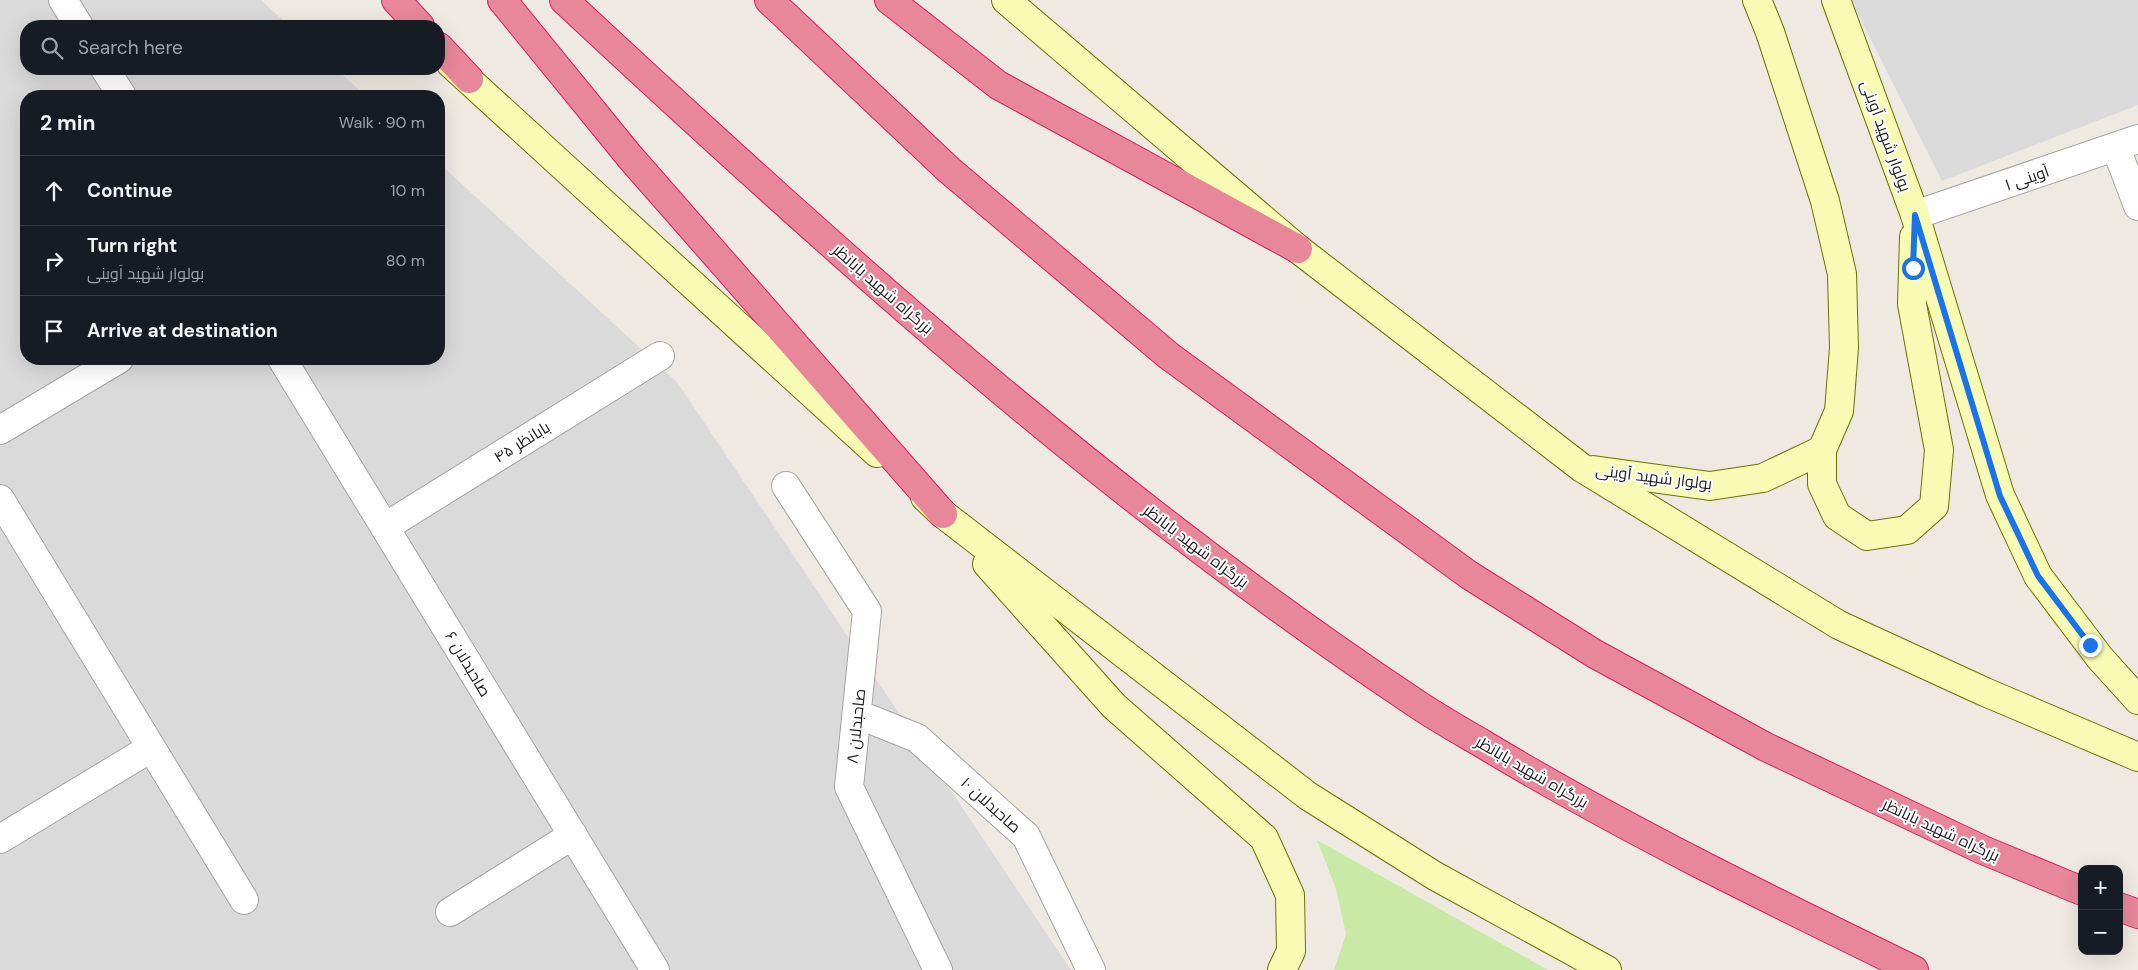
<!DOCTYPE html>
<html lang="en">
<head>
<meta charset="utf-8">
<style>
	:root { --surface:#171b24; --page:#242831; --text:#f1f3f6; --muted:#9ea1a6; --line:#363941 }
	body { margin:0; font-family:"DM Sans",Cairo,sans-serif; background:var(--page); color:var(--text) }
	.controls { position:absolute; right:15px; bottom:15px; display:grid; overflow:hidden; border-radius:10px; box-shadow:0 5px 20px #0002 }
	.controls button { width:45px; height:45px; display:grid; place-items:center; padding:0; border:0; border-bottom:1px solid var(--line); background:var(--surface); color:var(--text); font:25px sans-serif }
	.stop { position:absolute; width:15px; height:15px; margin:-11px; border:4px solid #1a73e8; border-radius:50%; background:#fff }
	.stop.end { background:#1a73e8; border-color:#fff; box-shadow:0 1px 5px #0008 }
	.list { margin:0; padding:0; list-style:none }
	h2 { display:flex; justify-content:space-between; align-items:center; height:65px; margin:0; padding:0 20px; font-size:21px }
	h2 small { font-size:16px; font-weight:400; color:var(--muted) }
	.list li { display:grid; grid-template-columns:32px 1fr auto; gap:15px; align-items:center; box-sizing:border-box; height:70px; padding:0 20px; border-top:1px solid var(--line) }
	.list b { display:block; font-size:19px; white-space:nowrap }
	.list p { margin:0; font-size:16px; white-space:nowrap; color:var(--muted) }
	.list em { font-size:16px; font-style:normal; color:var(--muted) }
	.icon { flex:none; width:28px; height:28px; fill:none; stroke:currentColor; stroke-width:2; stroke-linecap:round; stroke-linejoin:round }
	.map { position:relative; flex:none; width:2138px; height:970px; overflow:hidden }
	.search { position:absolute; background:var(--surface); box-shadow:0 5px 20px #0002; left:20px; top:20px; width:425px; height:55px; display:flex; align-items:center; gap:12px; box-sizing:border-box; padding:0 18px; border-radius:20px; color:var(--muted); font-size:19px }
	.panel { position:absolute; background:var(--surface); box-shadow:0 5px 20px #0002; left:20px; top:90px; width:425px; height:275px; border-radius:20px }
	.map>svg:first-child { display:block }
</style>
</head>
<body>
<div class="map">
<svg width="2138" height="970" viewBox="0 0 2138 970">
	<rect width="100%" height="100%" fill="#eeeae2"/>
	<!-- residential -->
	<g fill="#dbdada">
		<path d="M0 0H261L289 26H26V69H336L366 96H26V359H439V163L677 382 1071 970H0Z"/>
		<path d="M1851 0H2138V105L1942 181Z"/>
	</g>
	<!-- grass -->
	<path fill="#c8eaa6" d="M1317 840 1548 970H1334L1346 934 1336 889Z"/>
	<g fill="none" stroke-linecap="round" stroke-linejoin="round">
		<!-- street casing -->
		<g stroke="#a4a4a4" stroke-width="30">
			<g id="street">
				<path d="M63 0 79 26"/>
				<path d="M105 69 122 96"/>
				<path d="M2116 148 2138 206"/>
				<path d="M1915 215 2138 139"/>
				<path d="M282 359 655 970"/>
				<path d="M0 430 119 359"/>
				<path d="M786 486 867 611 849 787 938 970"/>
				<path d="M0 499 244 900"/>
				<path d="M385 527 660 356"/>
				<path d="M857 714 917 738 1026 836 1091 970"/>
				<path d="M0 839 151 748"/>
				<path d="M450 912 573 835"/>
			</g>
		</g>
		<!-- secondary casing -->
		<g stroke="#697502" stroke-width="30">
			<g id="secondary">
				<path d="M1006 0 1298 249 1582 468 1839 625 1985 692 2138 757"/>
				<path d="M1836 0 1915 215 2000 495 2038 576 2100 658 2138 700"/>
				<path d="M451 64 877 453"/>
				<path d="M1822 450V484L1837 516 1867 536 1907 530 1934 506 1939 450 1912 304 1914 237"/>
				<path d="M1593 470 1710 486 1763 478 1822 450 1839 411 1844 348 1842 274 1825 201 1770 32 1757 0"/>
				<path d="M925 497 943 514 1308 796 1435 876 1607 970"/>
				<path d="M987 564 1114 706 1264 838 1290 895 1291 951 1282 970"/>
			</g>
		</g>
		<!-- highway casing -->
		<g stroke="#dc1f61" stroke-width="30">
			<g id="highway">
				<path d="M396 0 420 26"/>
				<path d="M502 0 630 157 943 514"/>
				<path d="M564 0C832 250 1106 497 1411 700 1434 716 1459 730 1483 744 1622 828 1768 899 1914 970"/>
				<path d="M769 0 949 170 1169 356 1469 575 1595 654 1766 747 1983 850 2082 891"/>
				<path d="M889 0 998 85 1298 249"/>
				<path d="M439 47 469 79"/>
				<path d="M2119 907 2138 914"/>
			</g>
		</g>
		<!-- street -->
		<use href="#street" stroke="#fff" stroke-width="28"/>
		<!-- secondary -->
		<use href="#secondary" stroke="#f8fbb3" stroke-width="28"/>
		<!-- highway -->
		<use href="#highway" stroke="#e88799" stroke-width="28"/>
	</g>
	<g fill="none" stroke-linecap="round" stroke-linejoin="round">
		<!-- route -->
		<path stroke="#1a73e8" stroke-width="6" d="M1913 268 1915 215 2000 496 2038 576 2090 645"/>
	</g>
	<g text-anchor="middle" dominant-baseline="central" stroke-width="4" stroke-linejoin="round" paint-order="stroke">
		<!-- street labels -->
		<g font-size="16" fill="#1d1d1d" stroke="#fff">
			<text transform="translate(1886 136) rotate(70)">بولوار شهید آوینی</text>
			<text transform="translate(2027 178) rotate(-19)">آوینی ۱</text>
			<text transform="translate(883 289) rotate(41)">بزرگراه شهید بابانظر</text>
			<text transform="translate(522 442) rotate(-32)">بابانظر ۴۵</text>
			<text transform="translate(1654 477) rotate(7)">بولوار شهید آوینی</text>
			<text transform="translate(1196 546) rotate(37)">بزرگراه شهید بابانظر</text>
			<text transform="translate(468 664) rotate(59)">صاحبدلان ۶</text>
			<text transform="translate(856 726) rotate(-84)">صاحبدلان ۸</text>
			<text transform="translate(1532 772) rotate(30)">بزرگراه شهید بابانظر</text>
			<text transform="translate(991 805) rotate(42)">صاحبدلان ۱۰</text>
			<text transform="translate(1941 830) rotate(25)">بزرگراه شهید بابانظر</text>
		</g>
	</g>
</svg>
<div class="controls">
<button>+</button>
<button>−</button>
</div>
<div class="stop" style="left:1913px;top:268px"></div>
<div class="stop end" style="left:2090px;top:645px"></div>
<div class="search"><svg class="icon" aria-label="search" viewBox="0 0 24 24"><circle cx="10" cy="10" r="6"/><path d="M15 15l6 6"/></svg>Search here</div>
<section class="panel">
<h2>2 min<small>Walk · 90 m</small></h2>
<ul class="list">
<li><svg class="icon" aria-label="ahead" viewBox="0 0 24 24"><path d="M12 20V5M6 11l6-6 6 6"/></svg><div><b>Continue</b></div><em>10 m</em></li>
<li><svg class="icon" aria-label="right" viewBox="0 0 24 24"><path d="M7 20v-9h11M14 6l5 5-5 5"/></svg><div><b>Turn right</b><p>بولوار شهید آوینی</p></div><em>80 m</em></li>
<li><svg class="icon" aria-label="arrive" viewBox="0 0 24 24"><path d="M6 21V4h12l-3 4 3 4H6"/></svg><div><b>Arrive at destination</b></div></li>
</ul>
</section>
</div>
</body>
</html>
